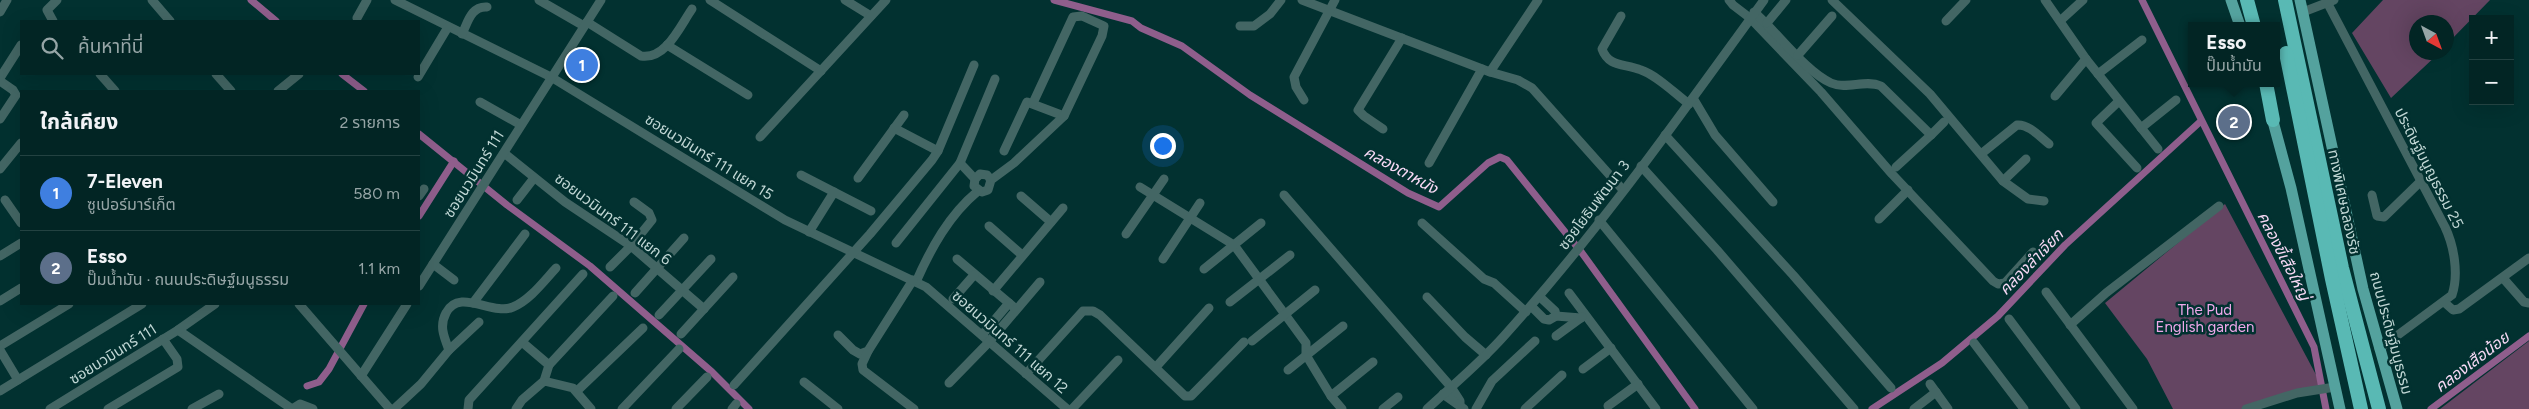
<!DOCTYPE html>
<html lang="th">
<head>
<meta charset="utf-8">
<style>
	:root { --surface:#022524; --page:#0c2d2c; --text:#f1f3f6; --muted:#96a5a6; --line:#234241; --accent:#d93025 }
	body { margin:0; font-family:Figtree,"Noto Sans Thai",sans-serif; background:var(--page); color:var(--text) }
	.controls { position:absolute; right:15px; top:15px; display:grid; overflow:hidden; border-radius:0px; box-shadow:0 5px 20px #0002 }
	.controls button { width:45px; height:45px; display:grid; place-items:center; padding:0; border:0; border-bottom:1px solid var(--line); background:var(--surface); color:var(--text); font:25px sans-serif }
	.compass { position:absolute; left:2409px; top:15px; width:45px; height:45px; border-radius:50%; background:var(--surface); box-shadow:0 5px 20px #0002; rotate:139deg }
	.you { position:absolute; left:1162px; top:145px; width:18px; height:18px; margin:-12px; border:4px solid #fff; border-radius:50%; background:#1a73e8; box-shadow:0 0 0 8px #1a73e833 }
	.badge { display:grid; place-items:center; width:32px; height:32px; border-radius:50%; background:var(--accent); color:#fff; font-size:16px; font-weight:700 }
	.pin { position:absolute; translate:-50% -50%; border:2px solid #fff; box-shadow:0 1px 5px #0006 }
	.popup { position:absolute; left:2188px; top:22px; width:92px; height:65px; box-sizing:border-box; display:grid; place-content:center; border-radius:0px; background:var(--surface); filter:drop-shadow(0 1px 4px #0005); font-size:16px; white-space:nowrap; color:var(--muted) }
	.popup b { font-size:19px; color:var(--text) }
	.popup::after { content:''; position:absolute; left:50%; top:100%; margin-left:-10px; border:10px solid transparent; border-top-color:var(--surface) }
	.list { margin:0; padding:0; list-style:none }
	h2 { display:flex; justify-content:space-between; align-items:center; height:65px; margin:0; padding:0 20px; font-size:21px }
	h2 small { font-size:16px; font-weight:400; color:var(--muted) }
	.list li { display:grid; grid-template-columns:32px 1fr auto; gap:15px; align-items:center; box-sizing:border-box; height:75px; padding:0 20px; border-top:1px solid var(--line) }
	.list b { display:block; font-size:19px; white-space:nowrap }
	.list p { margin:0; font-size:16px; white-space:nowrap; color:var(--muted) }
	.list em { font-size:16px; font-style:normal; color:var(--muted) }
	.icon { flex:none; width:28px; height:28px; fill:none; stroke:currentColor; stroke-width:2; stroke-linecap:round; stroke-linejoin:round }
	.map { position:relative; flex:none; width:2529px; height:409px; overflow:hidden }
	.search { position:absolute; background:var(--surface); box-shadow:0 5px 20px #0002; left:20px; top:20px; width:400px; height:55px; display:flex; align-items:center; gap:12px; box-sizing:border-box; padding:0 18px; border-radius:0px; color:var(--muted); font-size:19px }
	.panel { position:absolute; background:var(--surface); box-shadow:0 5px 20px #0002; left:20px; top:90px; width:400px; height:215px; border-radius:0px }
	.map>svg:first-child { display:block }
</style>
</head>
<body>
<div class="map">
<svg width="2529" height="409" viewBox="0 0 2529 409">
	<rect width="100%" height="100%" fill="#023130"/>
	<!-- green -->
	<g fill="#644562">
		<path d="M2383 0H2490L2447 44 2446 22H2416V52L2439 53 2391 98 2352 33Z"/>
		<path d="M2225 204 2322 386 2246 409H2173L2147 359 2105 303Z"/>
		<path d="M2529 341V409H2440Z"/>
	</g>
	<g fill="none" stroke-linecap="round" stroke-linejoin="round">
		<!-- canal -->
		<g stroke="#8f5e8c" stroke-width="7">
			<path d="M251 0 276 21"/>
			<path d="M1054 0 1132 21 1141 28 1182 46 1250 95 1408 193 1439 207 1488 163 1500 157 1507 160 1582 253 1695 409"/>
			<path d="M2142 0 2314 347 2326 409"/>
			<path d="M342 74 364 91"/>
			<path d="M419 134 507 205 590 266 712 372 749 409"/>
			<path d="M419 216 454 161"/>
			<path d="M307 386 319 382 329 369 364 304"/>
			<path d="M1872 409 1942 363 1998 316 2065 245 2201 121"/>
			<path d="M2431 409 2529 336"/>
		</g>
		<!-- minor -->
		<g stroke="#436664" stroke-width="9">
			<path d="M152 0 170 21"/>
			<path d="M395 0 551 77 785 220 926 287 1067 409"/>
			<path d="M539 0 584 26"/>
			<path d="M710 0 821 71"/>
			<path d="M845 0 871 16"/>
			<path d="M1302 0 1490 72 1518 80 1532 88 1623 190"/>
			<path d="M1729 0 1733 5 1750 18 1821 92 1892 174 1993 281 1998 284 2005 283 2033 252"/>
			<path d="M1832 0 1930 94 2003 181 2028 199 2044 201"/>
			<path d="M2045 0 2086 59 2158 149"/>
			<path d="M2328 4 2445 227C2454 246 2459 274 2452 295L2379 349"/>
			<path d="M0 12 7 0"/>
			<path d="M1754 12C1777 32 1806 72 1831 83 1847 90 1865 79 1881 86L1931 135 1896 167"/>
			<path d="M2303 12 2334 0"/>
			<path d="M1621 16 1602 49C1609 68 1625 63 1641 70 1658 76 1674 93 1689 104"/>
			<path d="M357 18 367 0"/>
			<path d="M53 21 47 10 57 0"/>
			<path d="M1946 21 1966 0"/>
			<path d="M2060 21 2083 0"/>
			<path d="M587 22 641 56C666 60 680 26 692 9"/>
			<path d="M1767 23 1786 0"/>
			<path d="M1240 26H1254L1270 14 1281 0"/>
			<path d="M462 34C468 22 471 6 487 7"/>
			<path d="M667 45 748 95"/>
			<path d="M1798 55 1832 16"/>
			<path d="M1490 72 1538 0"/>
			<path d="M100 74 115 91"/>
			<path d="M216 74 231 91"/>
			<path d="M2098 74 2142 40"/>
			<path d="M418 77 448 27"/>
			<path d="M0 78 21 45"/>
			<path d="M0 81 13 90 16 95 0 119"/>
			<path d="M278 91 299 74"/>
			<path d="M2055 96 2086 59"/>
			<path d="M1693 98 1715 135 1773 202"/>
			<path d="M1304 100 1296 87 1294 77 1335 0"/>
			<path d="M2119 101 2096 123 2137 168"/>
			<path d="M480 102 521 125"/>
			<path d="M894 128 938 151"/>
			<path d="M2141 128 2176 100"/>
			<path d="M1383 129 1364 116 1358 110 1402 38"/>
			<path d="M1665 135 1793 275 1891 388"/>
			<path d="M1931 135 1944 122"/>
			<path d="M760 137 886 0"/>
			<path d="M1004 151 1027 102 1064 116"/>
			<path d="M504 153 565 202 631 246 704 309"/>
			<path d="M1981 154 2017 125C2029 124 2040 137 2049 144"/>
			<path d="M960 163 975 179"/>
			<path d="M1429 163 1482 69"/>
			<path d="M1641 166 1717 250 1854 409"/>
			<path d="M0 169 21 143"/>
			<path d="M801 175 834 192"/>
			<path d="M858 178 904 115"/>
			<path d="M991 180 987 175 980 174 975 179 974 186 982 192 988 190 991 180 1014 163 1064 116 1102 36 1104 26 1082 16 1073 17 1033 103"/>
			<path d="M2003 181 2026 159"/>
			<path d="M1140 187 1234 245 1306 343V355L1331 396 1373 362"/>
			<path d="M1284 195 1451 387 1460 401V405"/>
			<path d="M2372 195 2377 216 2384 217 2420 182"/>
			<path d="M419 196 424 189"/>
			<path d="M1021 196 1051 222"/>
			<path d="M5 200 21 223"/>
			<path d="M517 200 534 178"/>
			<path d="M1879 219 1908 190"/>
			<path d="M1599 220 1753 409"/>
			<path d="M1422 223 1484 279 1494 283 1526 312"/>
			<path d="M989 226 1022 255"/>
			<path d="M809 232 834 192 871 211"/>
			<path d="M1126 234 1164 179"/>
			<path d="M896 243 960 163 995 79"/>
			<path d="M0 256 21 243"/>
			<path d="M957 259 1016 309"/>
			<path d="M1163 259 1200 203"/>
			<path d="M433 264 454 280"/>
			<path d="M610 267 631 246 652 220 649 213 634 202"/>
			<path d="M1204 269 1261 223"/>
			<path d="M2503 278 2524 302 2529 303"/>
			<path d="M916 282C931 248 949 215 978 191"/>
			<path d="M419 286 601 0"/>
			<path d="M993 291 1063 208"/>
			<path d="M2046 292 2133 409"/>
			<path d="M635 293 684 238"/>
			<path d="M1569 293 1656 409"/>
			<path d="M1427 297 1465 337 1486 355"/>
			<path d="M1540 297 1555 311 1556 316"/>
			<path d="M953 299 974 275"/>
			<path d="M0 301 21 288"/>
			<path d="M1230 302 1290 255"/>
			<path d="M2444 302 2453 310 2459 309 2529 258"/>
			<path d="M473 303 525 234"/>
			<path d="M299 304 390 409"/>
			<path d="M1531 306 1544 319 1549 320 1556 316 1581 318"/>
			<path d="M659 315 711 259"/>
			<path d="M2009 319 2076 409"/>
			<path d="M2070 325 2106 293 2219 206"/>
			<path d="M178 330 292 409"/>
			<path d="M681 334 733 277"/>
			<path d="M838 335 853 350 860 354 868 351 913 280"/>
			<path d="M982 335 1009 303"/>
			<path d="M1556 336 1582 317"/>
			<path d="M1252 341 1315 290"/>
			<path d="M522 342 549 365 544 381"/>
			<path d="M1974 343 2024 409"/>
			<path d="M0 346 69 304"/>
			<path d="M0 350 18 380"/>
			<path d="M449 350C444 337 439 326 446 313 459 287 492 316 513 307 530 300 544 281 556 268"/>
			<path d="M868 351 862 364 863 370 914 409"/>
			<path d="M549 365 613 296"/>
			<path d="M1156 367 1209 308"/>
			<path d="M1583 369 1611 348"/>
			<path d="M1288 370 1343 326"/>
			<path d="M1026 374 1083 311H1093L1100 315 1185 396H1191L1244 342"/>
			<path d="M361 376 407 304"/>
			<path d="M804 382 838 409"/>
			<path d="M949 383 989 342 1040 282"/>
			<path d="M1930 384 1948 409"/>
			<path d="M734 385 870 234 932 160 938 151 974 65"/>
			<path d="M0 391 142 304"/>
			<path d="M577 391 643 328"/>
			<path d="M1443 394 1464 409"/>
			<path d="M1331 396 1342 409"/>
			<path d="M1608 406 1638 384"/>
			<path d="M50 409 178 330 215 304"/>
			<path d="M108 409 178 367 177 359 163 339"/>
			<path d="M192 409 219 394"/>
			<path d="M292 409 300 404 313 409"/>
			<path d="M394 409 421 384 449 350 479 322"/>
			<path d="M468 409 469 400 583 274"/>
			<path d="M516 409 522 400 544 381 573 388 591 409"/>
			<path d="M622 409 679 349"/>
			<path d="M676 409 707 377"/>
			<path d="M732 409 736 404"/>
			<path d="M1072 409 1118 360"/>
			<path d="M1383 409 1398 397"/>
			<path d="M1427 409C1453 385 1481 362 1504 336 1599 231 1681 114 1764 0"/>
			<path d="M1476 409 1492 381 1535 341"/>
			<path d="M1525 409 1562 375"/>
			<path d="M1914 409 1936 392"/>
			<path d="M2246 409 2297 393 2335 387"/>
		</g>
		<!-- major -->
		<g stroke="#54a29e" stroke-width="11">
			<path d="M2231 0 2240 26"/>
			<path d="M2300 0 2363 289 2397 409"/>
			<path d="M2271 114 2291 188 2340 409"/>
		</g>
		<!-- highway -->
		<g stroke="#59b9b4" stroke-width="14">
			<path d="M2247 0 2254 26"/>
			<path d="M2285 0 2342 268 2379 409"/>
			<path d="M2286 53 2332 279 2361 409"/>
			<path d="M2266 83 2273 120"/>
		</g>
	</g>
	<g text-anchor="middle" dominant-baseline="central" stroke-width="5" stroke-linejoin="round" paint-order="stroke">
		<!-- street labels -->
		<g font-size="15" fill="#c1d7d5" stroke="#023130">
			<text transform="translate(709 157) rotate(32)">ซอยนวมินทร์ 111 แยก 15</text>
			<text transform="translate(2429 168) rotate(63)">ประดิษฐ์มนูญธรรม 25</text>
			<text transform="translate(474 174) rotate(-58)">ซอยนวมินทร์ 111</text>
			<text transform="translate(2344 202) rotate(78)">ทางพิเศษฉลองรัช</text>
			<text transform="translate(1594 205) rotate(-53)">ซอยโยธินพัฒนา 3</text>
			<text transform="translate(613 219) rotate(37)">ซอยนวมินทร์ 111 แยก 6</text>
			<text transform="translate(2391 333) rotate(75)">ถนนประดิษฐ์มนูธรรม</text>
			<text transform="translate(1010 342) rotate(41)">ซอยนวมินทร์ 111 แยก 12</text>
			<text transform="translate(113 354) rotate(-32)">ซอยนวมินทร์ 111</text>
		</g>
		<!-- park labels -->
		<g font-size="15" fill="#f0a8eb" stroke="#023130">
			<text x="2205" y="310">The Pud<tspan x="2205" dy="17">English garden</tspan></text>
		</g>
		<!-- water labels -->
		<g font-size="16" font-style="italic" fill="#f7d9f5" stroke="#023130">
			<text transform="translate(1401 170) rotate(29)">คลองตาหนัง</text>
			<text transform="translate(2284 256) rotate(63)">คลองขี้เสือใหญ่</text>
			<text transform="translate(2031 262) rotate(-46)">คลองลำเจียก</text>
			<text transform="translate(2472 362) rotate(-37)">คลองเสือน้อย</text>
		</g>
	</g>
</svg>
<div class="controls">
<button>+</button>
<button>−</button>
</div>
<svg class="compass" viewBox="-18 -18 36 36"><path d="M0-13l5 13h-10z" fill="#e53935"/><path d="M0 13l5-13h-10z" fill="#96a5a6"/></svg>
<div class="you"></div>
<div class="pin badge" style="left:582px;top:65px;background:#3f7fe0">1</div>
<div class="pin badge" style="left:2234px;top:122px;background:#5c6f8a">2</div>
<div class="popup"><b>Esso</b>ปั๊มน้ำมัน</div>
<div class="search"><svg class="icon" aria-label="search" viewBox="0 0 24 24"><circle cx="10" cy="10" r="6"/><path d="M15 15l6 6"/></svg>ค้นหาที่นี่</div>
<section class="panel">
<h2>ใกล้เคียง<small>2 รายการ</small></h2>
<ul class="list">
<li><span class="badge" style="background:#3f7fe0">1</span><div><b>7-Eleven</b><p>ซูเปอร์มาร์เก็ต</p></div><em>580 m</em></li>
<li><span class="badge" style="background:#5c6f8a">2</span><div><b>Esso</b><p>ปั๊มน้ำมัน · ถนนประดิษฐ์มนูธรรม</p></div><em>1.1 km</em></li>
</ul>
</section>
</div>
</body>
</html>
